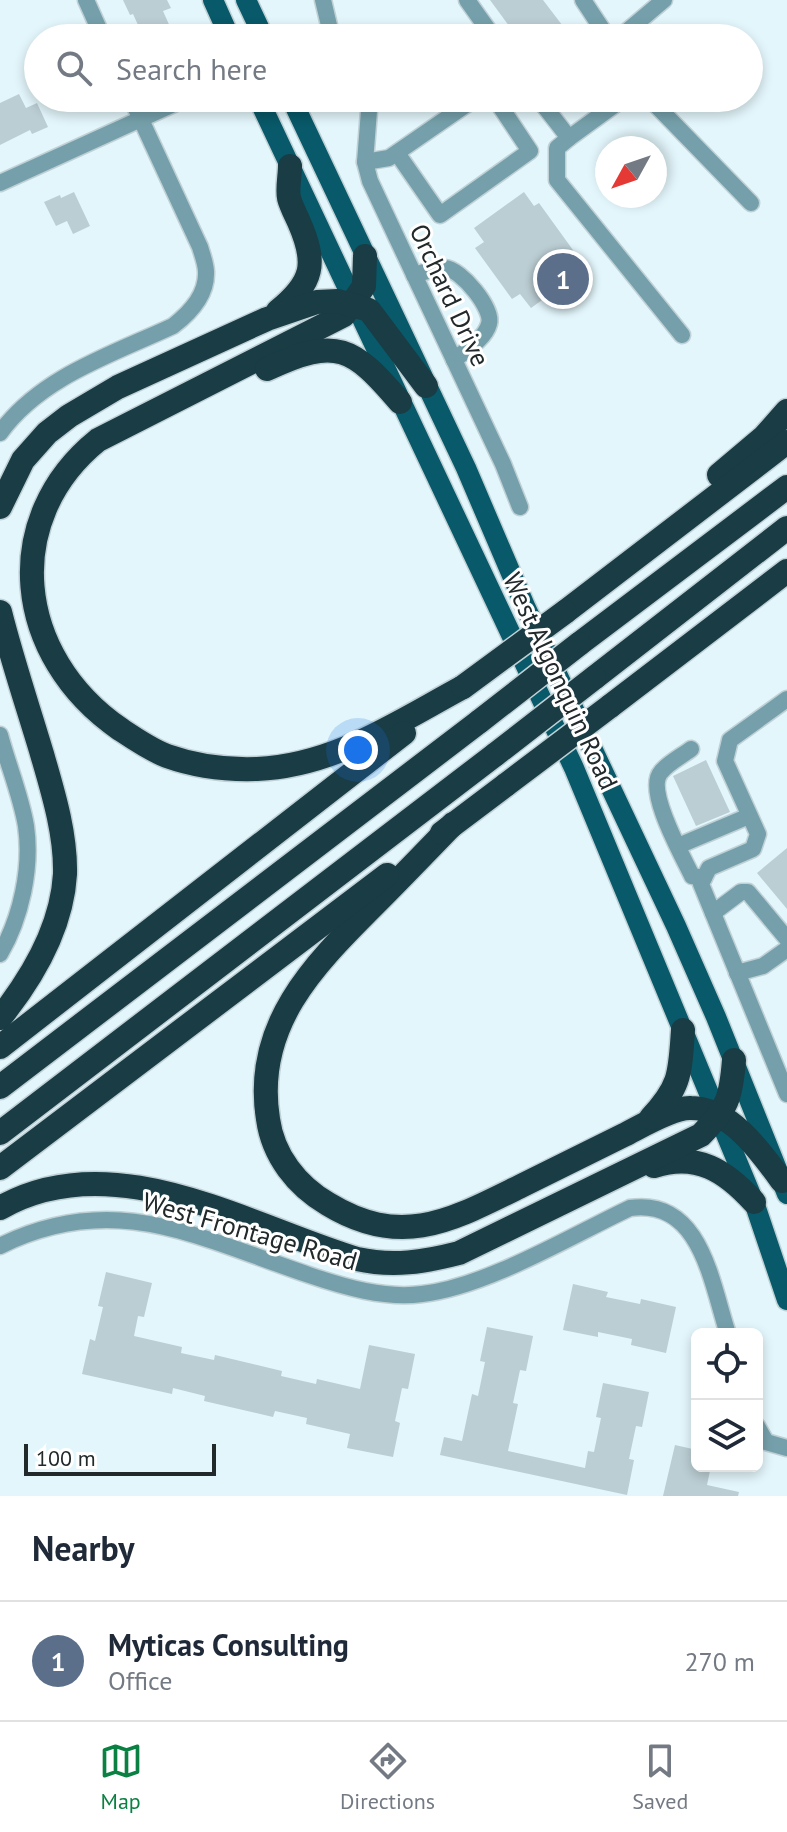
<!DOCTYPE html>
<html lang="en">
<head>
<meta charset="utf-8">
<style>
	:root { --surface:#fff; --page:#f6f6f7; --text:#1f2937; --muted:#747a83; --line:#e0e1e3; --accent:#0b8043 }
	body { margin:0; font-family:"PT Sans",sans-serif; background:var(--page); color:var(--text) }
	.controls { position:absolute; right:24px; bottom:24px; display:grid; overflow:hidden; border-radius:12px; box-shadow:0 4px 12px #0003 }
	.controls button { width:72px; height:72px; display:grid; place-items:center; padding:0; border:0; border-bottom:2px solid var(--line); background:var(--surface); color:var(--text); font:40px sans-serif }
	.compass { position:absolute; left:595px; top:136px; width:72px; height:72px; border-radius:50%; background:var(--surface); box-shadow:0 4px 12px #0003; rotate:230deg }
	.scale { position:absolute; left:24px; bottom:20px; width:192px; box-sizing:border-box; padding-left:8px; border:4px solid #22292b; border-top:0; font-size:22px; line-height:28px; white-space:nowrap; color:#22292b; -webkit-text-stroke:6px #fff; paint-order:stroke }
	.you { position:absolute; left:358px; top:750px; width:28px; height:28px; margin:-20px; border:6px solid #fff; border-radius:50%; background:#1a73e8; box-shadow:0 0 0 12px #1a73e833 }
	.badge { display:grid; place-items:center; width:52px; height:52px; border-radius:50%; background:var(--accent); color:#fff; font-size:26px; font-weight:700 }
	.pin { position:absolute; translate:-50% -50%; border:4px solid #fff; box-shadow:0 2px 8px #0006 }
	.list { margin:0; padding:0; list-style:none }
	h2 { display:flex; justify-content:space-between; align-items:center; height:104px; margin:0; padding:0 32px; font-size:34px }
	h2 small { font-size:26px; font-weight:400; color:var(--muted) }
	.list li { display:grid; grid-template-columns:52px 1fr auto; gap:24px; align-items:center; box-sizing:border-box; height:120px; padding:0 32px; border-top:2px solid var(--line) }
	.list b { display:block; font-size:30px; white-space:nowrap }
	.list p { margin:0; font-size:26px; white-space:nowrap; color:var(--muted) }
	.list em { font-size:26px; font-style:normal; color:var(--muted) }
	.icon { flex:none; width:44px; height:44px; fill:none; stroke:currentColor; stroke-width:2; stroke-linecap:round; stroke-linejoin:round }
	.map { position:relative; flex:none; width:787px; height:1496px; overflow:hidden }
	.search { position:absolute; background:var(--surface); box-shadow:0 4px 12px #0003; left:24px; right:24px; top:24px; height:88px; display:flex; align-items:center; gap:20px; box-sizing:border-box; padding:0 28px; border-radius:44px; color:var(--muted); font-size:30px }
	.sheet { height:224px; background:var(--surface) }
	nav { display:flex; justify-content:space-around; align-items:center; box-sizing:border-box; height:112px; border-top:2px solid var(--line); background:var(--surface); font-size:22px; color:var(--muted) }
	nav a { display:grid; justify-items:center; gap:4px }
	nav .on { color:var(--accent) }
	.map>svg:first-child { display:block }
</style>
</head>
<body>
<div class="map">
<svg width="787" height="1496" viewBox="0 0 787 1496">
	<rect width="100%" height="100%" fill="#e3f6fb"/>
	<!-- building -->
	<g fill="#bbced3">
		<path d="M123 0H167L171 8 163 11 175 38H144L133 14 130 15Z"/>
		<path d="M490 0H543L572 38H518Z"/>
		<path d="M19 94 26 108 37 103 48 127 32 134 30 130 0 145V103Z"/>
		<path d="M74 192 90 226 73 234 67 221 56 226 44 202 60 195 61 198Z"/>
		<path d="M524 192 534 206 539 203 578 257 569 263 577 275 531 308 520 294 512 299 475 248 484 242 474 228Z"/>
		<path d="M706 760 730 812 696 826 673 776Z"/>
		<path d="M787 848V909L757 873Z"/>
		<path d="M106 1272 152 1283 144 1317 138 1316 134 1336 182 1347 181 1353 214 1360 215 1355 282 1371 281 1376 316 1384 317 1379 360 1389 369 1345 415 1354 408 1389 402 1388 395 1421 400 1423 393 1457 347 1448 350 1434 306 1424 307 1418 275 1411 273 1417 204 1401 205 1396 173 1388 172 1394 82 1374 90 1339 95 1341 103 1307 98 1306Z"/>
		<path d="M573 1284 608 1292 606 1297 640 1304 641 1299 676 1307 666 1353 631 1345 632 1339 598 1332V1337L563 1330Z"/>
		<path d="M487 1327 533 1336 526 1371 520 1370 513 1403 518 1404 508 1451 585 1468 588 1451 594 1452 601 1418 596 1417 603 1383 649 1392 642 1427 636 1426 629 1459 634 1460 627 1495 440 1455 444 1437 462 1441 472 1394 478 1396 485 1362 480 1361Z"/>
		<path d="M675 1445 697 1450V1466H711L707 1485 739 1492 738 1496H663Z"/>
	</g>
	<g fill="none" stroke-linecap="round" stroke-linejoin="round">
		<!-- minor casing -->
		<g stroke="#c0d1d6" stroke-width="19">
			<g id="minor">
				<path d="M86 0 103 38"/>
				<path d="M323 0 332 38"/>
				<path d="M467 0 494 38"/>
				<path d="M583 0 608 38"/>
				<path d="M619 38 664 0"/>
				<path d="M370 98 365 162 370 181 503 464 520 507"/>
				<path d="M538 98 569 138 624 98"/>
				<path d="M649 98 751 203"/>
				<path d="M569 138 557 148V180L682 335"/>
				<path d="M397 153 440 215 530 151 498 103 490 98"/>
				<path d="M365 162 389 158 476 98"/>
				<path d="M0 183 187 98"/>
				<path d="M414 275C423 273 436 267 445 268 461 269 494 309 489 324 485 339 465 351 454 360"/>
				<path d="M0 433C40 377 113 354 173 326 190 313 207 295 206 272 206 264 202 254 200 247L131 98"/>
				<path d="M787 699 730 740 725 761 758 834 753 849 709 868 701 884 787 1094"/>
				<path d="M0 735C8 765 21 796 26 826 32 868 21 918 0 954"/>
				<path d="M691 749C682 756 668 763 661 772 645 790 682 855 692 876L704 878"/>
				<path d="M678 846 749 816"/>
				<path d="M713 913 741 892H748L787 939"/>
				<path d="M737 973 763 966 787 949"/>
				<path d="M0 1246C115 1189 199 1238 309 1275 344 1287 385 1299 422 1294 486 1287 571 1236 630 1208 701 1198 711 1282 728 1334"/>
				<path d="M757 1426 766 1442 787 1448"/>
			</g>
		</g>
		<!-- major casing -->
		<g stroke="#c0d1d6" stroke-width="23">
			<g id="major">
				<path d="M213 0 230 38"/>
				<path d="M246 0 264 38"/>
				<path d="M258 98 574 768 754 1202 787 1300"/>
				<path d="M291 98 466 468 525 606 676 926 716 1017 787 1194"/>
			</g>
		</g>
		<!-- highway casing -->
		<g stroke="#c0d1d6" stroke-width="27">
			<g id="highway">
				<path d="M365 256 364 286 344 315 98 440C0 519 14 656 120 729 135 739 151 750 167 756 195 766 228 770 257 769 334 766 398 722 463 687"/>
				<path d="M278 311C314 282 317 263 299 222 296 215 291 206 289 198 287 189 290 176 290 166"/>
				<path d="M267 369C337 336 353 347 400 402"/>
				<path d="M719 475 764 437 787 411"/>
				<path d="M0 507 23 460 47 433 69 416 118 387 267 319 317 302 338 301 369 310 426 386"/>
				<path d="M0 612C12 660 28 707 42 754 53 792 66 834 65 874 62 928 32 978 0 1018"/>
				<path d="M565 612 787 442"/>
				<path d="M579 644 787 487"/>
				<path d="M594 678 787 528"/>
				<path d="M609 707 787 571"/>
				<path d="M453 824C426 852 400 879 373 906 313 966 253 1026 268 1119 273 1156 297 1186 328 1204 402 1249 452 1220 521 1186 555 1169 589 1152 624 1135 640 1127 673 1107 691 1108 730 1108 761 1152 782 1181"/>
				<path d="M442 833 507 784"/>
				<path d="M0 1047 404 733"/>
				<path d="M0 1087 480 721"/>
				<path d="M651 1118C681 1086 680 1073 683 1030"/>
				<path d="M0 1133 496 754"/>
				<path d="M654 1166C697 1152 726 1171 754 1202"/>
				<path d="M0 1168 387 875"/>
				<path d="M0 1208C113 1143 248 1226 357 1259 393 1267 424 1262 459 1253L701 1135C728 1107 731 1098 734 1060"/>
			</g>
		</g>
		<!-- minor -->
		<use href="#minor" stroke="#75a0ab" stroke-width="16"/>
		<!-- major -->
		<use href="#major" stroke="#085969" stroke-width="20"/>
		<!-- highway -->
		<use href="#highway" stroke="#193c45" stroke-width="24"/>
		<!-- highway-bridge casing -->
		<g stroke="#c0d1d6" stroke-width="27" stroke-linecap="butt">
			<g id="highway-bridge">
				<path d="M463 687 565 612"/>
				<path d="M480 721 579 644"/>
				<path d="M496 754 594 678"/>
				<path d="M507 784 609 707"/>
			</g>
		</g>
		<!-- highway-bridge -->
		<use href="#highway-bridge" stroke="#193c45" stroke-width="24"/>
	</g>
	<g text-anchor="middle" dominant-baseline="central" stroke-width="6" stroke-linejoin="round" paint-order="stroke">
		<!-- street labels -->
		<g font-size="26" fill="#22292b" stroke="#fff">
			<text transform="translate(450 295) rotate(65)">Orchard Drive</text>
			<text transform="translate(561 681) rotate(65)">West Algonquin Road</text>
			<text transform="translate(250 1231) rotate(16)">West Frontage Road</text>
		</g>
	</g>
</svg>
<div class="controls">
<button><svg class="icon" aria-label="locate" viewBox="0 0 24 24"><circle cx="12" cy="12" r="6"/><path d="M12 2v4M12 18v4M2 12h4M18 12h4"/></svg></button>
<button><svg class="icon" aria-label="layers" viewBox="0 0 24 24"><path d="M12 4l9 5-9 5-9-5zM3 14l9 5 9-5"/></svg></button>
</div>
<svg class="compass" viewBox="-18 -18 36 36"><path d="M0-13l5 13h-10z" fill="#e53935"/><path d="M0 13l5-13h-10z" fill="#747a83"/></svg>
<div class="scale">100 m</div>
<div class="you"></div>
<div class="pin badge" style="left:563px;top:279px;background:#5c6f8a">1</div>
<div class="search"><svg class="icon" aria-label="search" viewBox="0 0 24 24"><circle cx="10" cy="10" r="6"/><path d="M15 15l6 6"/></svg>Search here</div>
</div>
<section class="sheet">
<h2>Nearby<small></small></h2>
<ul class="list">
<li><span class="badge" style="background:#5c6f8a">1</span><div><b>Myticas Consulting</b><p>Office</p></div><em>270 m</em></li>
</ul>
</section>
<nav>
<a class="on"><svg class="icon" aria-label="map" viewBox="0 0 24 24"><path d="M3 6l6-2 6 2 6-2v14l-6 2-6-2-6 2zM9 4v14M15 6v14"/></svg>Map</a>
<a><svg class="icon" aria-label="directions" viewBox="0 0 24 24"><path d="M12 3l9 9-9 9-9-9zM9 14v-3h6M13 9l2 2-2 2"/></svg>Directions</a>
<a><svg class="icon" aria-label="saved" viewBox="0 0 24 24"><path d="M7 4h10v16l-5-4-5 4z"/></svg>Saved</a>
</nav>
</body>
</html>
